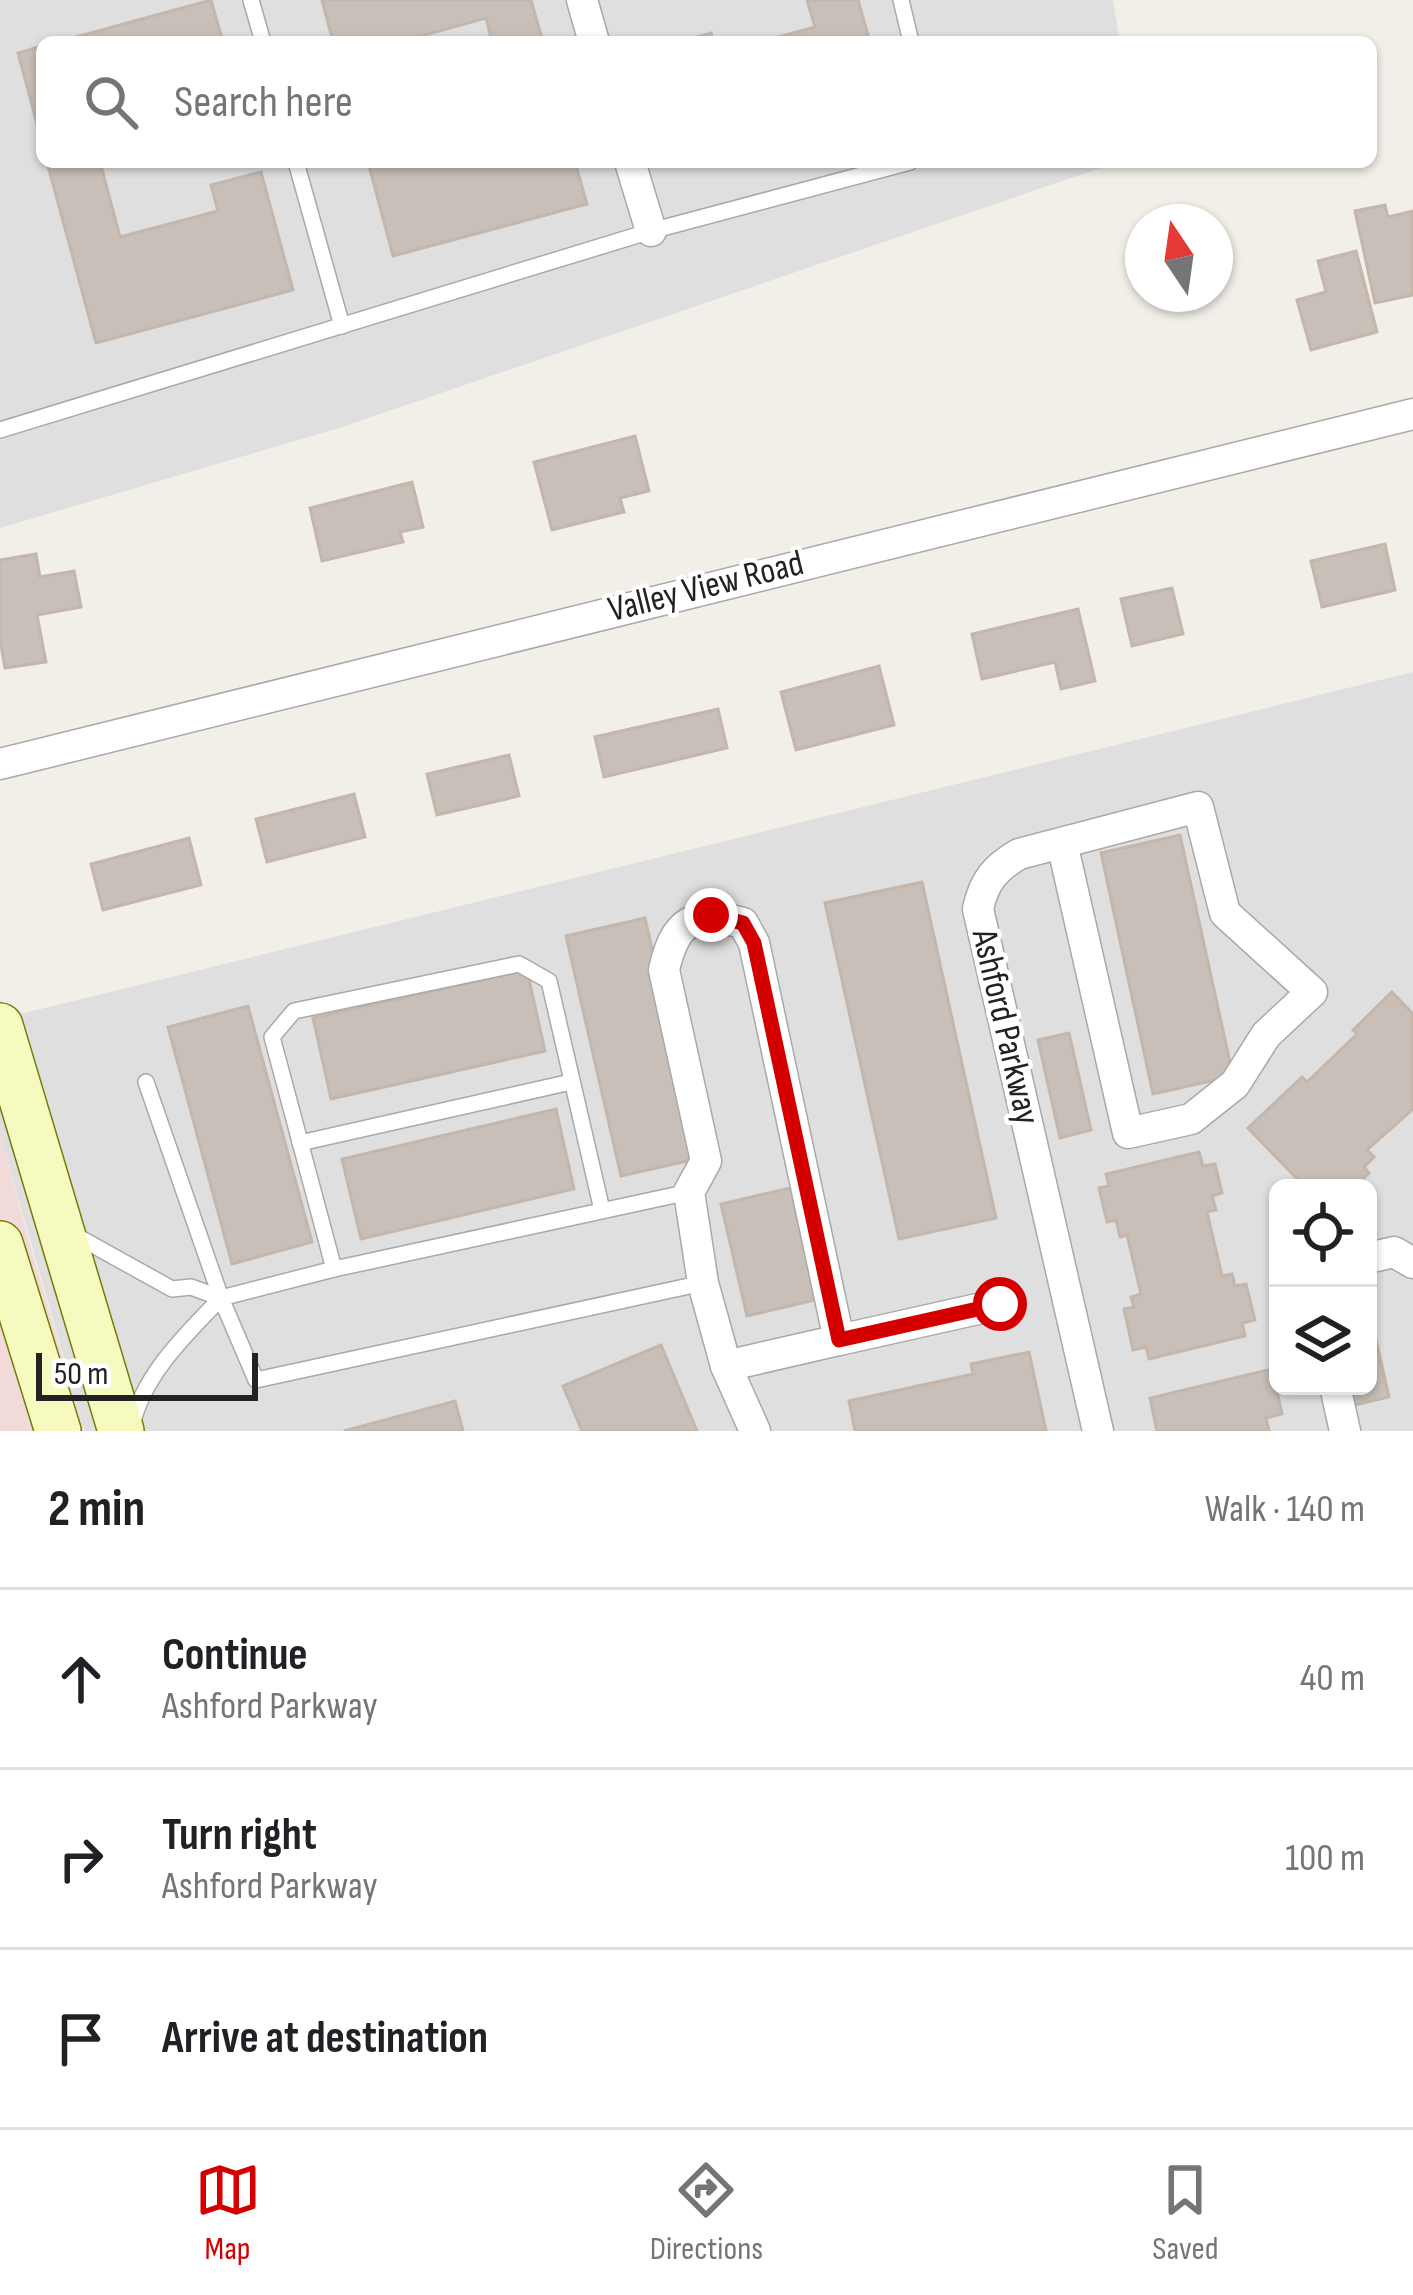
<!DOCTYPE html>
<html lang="en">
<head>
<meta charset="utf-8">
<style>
	:root { --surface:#fff; --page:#f6f6f6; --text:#202124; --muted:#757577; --line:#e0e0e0; --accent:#d40000 }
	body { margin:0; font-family:"Sofia Sans Condensed",sans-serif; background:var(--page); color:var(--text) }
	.controls { position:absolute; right:36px; bottom:36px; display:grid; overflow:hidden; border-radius:18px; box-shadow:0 3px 9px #0004 }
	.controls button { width:108px; height:108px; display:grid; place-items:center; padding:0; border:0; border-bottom:3px solid var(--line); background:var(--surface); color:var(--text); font:60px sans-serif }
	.compass { position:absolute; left:1125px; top:204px; width:108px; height:108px; border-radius:50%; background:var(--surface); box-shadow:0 3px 9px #0004; rotate:347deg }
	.scale { position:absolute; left:36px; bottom:30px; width:222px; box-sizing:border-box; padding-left:12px; border:6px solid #222; border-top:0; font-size:33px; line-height:42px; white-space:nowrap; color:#222; -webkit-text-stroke:9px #fff; paint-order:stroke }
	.stop { position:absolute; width:36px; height:36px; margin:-27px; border:9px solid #d40000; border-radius:50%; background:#fff }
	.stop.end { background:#d40000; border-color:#fff; box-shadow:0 3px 12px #0008 }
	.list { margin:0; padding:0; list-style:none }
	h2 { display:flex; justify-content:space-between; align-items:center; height:156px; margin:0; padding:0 48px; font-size:51px }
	h2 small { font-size:39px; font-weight:400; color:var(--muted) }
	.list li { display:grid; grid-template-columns:78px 1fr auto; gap:36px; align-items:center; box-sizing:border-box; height:180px; padding:0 48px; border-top:3px solid var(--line) }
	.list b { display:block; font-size:45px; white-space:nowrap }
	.list p { margin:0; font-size:39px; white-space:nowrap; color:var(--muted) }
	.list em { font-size:39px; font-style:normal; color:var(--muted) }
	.icon { flex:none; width:66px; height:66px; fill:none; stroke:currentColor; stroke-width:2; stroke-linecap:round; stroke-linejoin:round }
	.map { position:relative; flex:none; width:1413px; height:1431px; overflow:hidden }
	.search { position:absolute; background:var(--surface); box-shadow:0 3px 9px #0004; left:36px; right:36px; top:36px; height:132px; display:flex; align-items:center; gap:30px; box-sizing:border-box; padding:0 42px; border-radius:18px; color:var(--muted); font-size:45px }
	.sheet { height:696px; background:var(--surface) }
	nav { display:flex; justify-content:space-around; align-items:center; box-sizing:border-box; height:168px; border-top:3px solid var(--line); background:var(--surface); font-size:33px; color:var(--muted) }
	nav a { display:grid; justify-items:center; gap:6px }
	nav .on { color:var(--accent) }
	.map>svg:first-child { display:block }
</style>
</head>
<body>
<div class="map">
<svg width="1413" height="1431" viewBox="0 0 1413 1431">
	<rect width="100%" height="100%" fill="#f2efe9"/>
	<!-- residential -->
	<g fill="#e0dfdf" fill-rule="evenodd">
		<path d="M0 0H1113L1120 42H42V162H1118L339 428 0 528Z"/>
		<path d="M1413 672V1431H85L0 1135V1019ZM1278 1188H1368V1386H1278Z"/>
	</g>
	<!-- commercial -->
	<path fill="#f2dad9" d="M0 1135 33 1255 85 1431H0Z"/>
	<!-- building -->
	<g fill="#c7bfb8" stroke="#c4b6ab" stroke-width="3">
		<path d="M211 0 223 42H58Z"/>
		<path d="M322 0H531L543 42H492L486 18 399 42H333Z"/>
		<path d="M807 0H858L870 42H760L815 27Z"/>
		<path d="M711 33 713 42H678Z"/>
		<path d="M42 46V142L18 53Z"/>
		<path d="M47 162H100L120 237 218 211 211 185 261 172 293 290 96 343Z"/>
		<path d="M368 162H575L587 204 393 256Z"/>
		<path d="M1385 205 1388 217 1413 211V295L1375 303 1355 211Z"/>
		<path d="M1356 251 1377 332 1311 350 1297 300 1326 292 1318 261Z"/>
		<path d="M635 436 649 491 620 498 624 512 552 530 534 462Z"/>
		<path d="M412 482 423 527 400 532 403 542 322 561 310 508Z"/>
		<path d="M1385 544 1395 590 1322 607 1311 561Z"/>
		<path d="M36 554 40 577 74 571 81 607 37 615 46 662 5 668 0 640V560Z"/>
		<path d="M1172 588 1183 634 1132 646 1121 599Z"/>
		<path d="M1078 609 1095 681 1061 689 1055 662 982 679 972 634Z"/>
		<path d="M879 666 894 725 796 750 781 692Z"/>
		<path d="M718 709 727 748 604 777 595 737Z"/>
		<path d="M509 755 519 796 437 815 427 774Z"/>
		<path d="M354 794 365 837 267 862 256 819Z"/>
		<path d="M1180 835 1233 1076 1153 1094 1101 853Z"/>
		<path d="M189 838 201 885 103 910 91 864Z"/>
		<path d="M922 882 996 1218 899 1239 825 903Z"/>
		<path d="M645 918 700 1158 621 1176 566 936Z"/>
		<path d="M527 970 545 1051 331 1099 313 1018Z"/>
		<path d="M1392 992 1413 1014V1109L1367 1150 1374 1157 1364 1167 1369 1173 1353 1188H1306L1248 1128 1302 1077 1307 1082 1357 1034 1353 1030Z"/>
		<path d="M248 1006 312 1242 232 1264 168 1027Z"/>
		<path d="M1069 1033 1091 1130 1060 1138 1038 1040Z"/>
		<path d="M556 1109 574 1189 361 1239 342 1159Z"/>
		<path d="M1199 1152 1203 1166 1215 1164 1222 1193 1212 1196 1216 1210 1207 1212 1222 1276 1232 1274 1235 1286 1246 1284 1255 1320 1242 1323 1245 1336 1149 1359 1146 1347 1133 1350 1124 1309 1134 1307 1131 1297 1141 1294 1127 1235 1120 1237 1116 1220 1107 1222 1099 1188 1109 1186 1106 1174Z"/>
		<path d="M799 1186 824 1298 747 1316 721 1204Z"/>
		<path d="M1368 1305 1389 1397 1355 1405 1351 1386H1368Z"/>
		<path d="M661 1345 697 1431H582L563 1386Z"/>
		<path d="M1029 1352 1046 1431H855L849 1401 973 1374 971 1364Z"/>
		<path d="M1272 1369 1282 1414 1266 1418 1269 1431H1157L1150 1398Z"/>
		<path d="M455 1401 463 1431H344Z"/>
	</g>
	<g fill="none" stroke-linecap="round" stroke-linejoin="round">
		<!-- service casing -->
		<g stroke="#a9a9a9" stroke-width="18">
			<g id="service">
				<path d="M251 0 263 42"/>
				<path d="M901 0 911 42"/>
				<path d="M296 162 342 326"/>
				<path d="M0 430 651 231 910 162"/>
				<path d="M146 1082 221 1298"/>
				<path d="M300 1143 571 1082"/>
				<path d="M689 1192 334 1269 221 1298 256 1380 703 1283"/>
				<path d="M73 1234 172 1289 191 1287 221 1298"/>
				<path d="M334 1269 272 1037 294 1011 519 964 549 981 602 1210"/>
				<path d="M132 1427C141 1377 187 1333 221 1298"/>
			</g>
		</g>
		<!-- minor casing -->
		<g stroke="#a9a9a9" stroke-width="33">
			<g id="minor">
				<path d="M582 0 594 42"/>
				<path d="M630 162 651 231"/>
				<path d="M0 764 1413 414"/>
				<path d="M1062 843 1128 1133 1191 1119 1235 1084 1266 1035 1312 992 1225 913 1198 807 1019 854C995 868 984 881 978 909L1098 1431"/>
				<path d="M1368 1258 1394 1252 1413 1263"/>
				<path d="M726 1366 839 1340"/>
				<path d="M1335 1386 1345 1431"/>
				<path d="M755 1431 726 1366 703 1283 689 1192 706 1161 664 970C675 920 694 910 743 923L754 943 839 1340 1000 1304"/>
			</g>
		</g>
		<!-- secondary casing -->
		<g stroke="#707d05" stroke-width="48">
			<g id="secondary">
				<path d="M0 1026 121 1431"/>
				<path d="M0 1244 58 1431"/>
			</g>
		</g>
		<!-- service -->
		<use href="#service" stroke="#fff" stroke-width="15"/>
		<!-- minor -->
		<use href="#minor" stroke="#fff" stroke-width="30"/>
		<!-- secondary -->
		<use href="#secondary" stroke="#f7fabf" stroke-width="45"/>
	</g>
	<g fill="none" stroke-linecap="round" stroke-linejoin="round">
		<!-- route -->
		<path stroke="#d40000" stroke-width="15" d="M711 915 743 923 754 943 839 1340 1000 1304"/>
	</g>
	<g text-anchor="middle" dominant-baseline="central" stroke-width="9" stroke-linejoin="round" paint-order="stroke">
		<!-- street labels -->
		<g font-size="36" fill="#222" stroke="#fff">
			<text transform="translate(706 587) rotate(-14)">Valley View Road</text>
			<text transform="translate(1005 1027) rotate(77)">Ashford Parkway</text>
		</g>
	</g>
</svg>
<div class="controls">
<button><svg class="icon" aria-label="locate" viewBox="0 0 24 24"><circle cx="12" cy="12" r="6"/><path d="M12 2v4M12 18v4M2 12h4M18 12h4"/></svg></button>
<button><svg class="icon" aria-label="layers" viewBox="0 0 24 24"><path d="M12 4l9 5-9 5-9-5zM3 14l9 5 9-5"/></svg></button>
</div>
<svg class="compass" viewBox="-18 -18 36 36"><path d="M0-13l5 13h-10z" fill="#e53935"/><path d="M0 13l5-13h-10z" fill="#757577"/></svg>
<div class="scale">50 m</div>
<div class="stop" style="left:1000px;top:1304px"></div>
<div class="stop end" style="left:711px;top:915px"></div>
<div class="search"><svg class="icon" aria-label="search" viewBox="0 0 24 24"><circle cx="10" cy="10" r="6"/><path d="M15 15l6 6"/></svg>Search here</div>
</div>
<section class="sheet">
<h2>2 min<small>Walk · 140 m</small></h2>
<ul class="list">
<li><svg class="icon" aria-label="ahead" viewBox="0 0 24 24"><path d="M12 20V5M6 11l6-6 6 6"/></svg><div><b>Continue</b><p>Ashford Parkway</p></div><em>40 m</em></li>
<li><svg class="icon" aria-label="right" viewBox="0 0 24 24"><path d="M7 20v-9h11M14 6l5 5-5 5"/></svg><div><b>Turn right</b><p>Ashford Parkway</p></div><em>100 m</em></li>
<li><svg class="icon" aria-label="arrive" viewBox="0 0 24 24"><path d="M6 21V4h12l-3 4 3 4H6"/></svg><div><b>Arrive at destination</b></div></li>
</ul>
</section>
<nav>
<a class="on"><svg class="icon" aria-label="map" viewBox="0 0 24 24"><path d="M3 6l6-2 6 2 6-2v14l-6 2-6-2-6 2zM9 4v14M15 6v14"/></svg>Map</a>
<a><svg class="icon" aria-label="directions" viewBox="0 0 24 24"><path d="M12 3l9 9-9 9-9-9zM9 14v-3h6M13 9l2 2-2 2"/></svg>Directions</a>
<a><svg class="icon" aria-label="saved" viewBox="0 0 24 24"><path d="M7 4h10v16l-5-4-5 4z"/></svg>Saved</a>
</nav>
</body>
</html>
